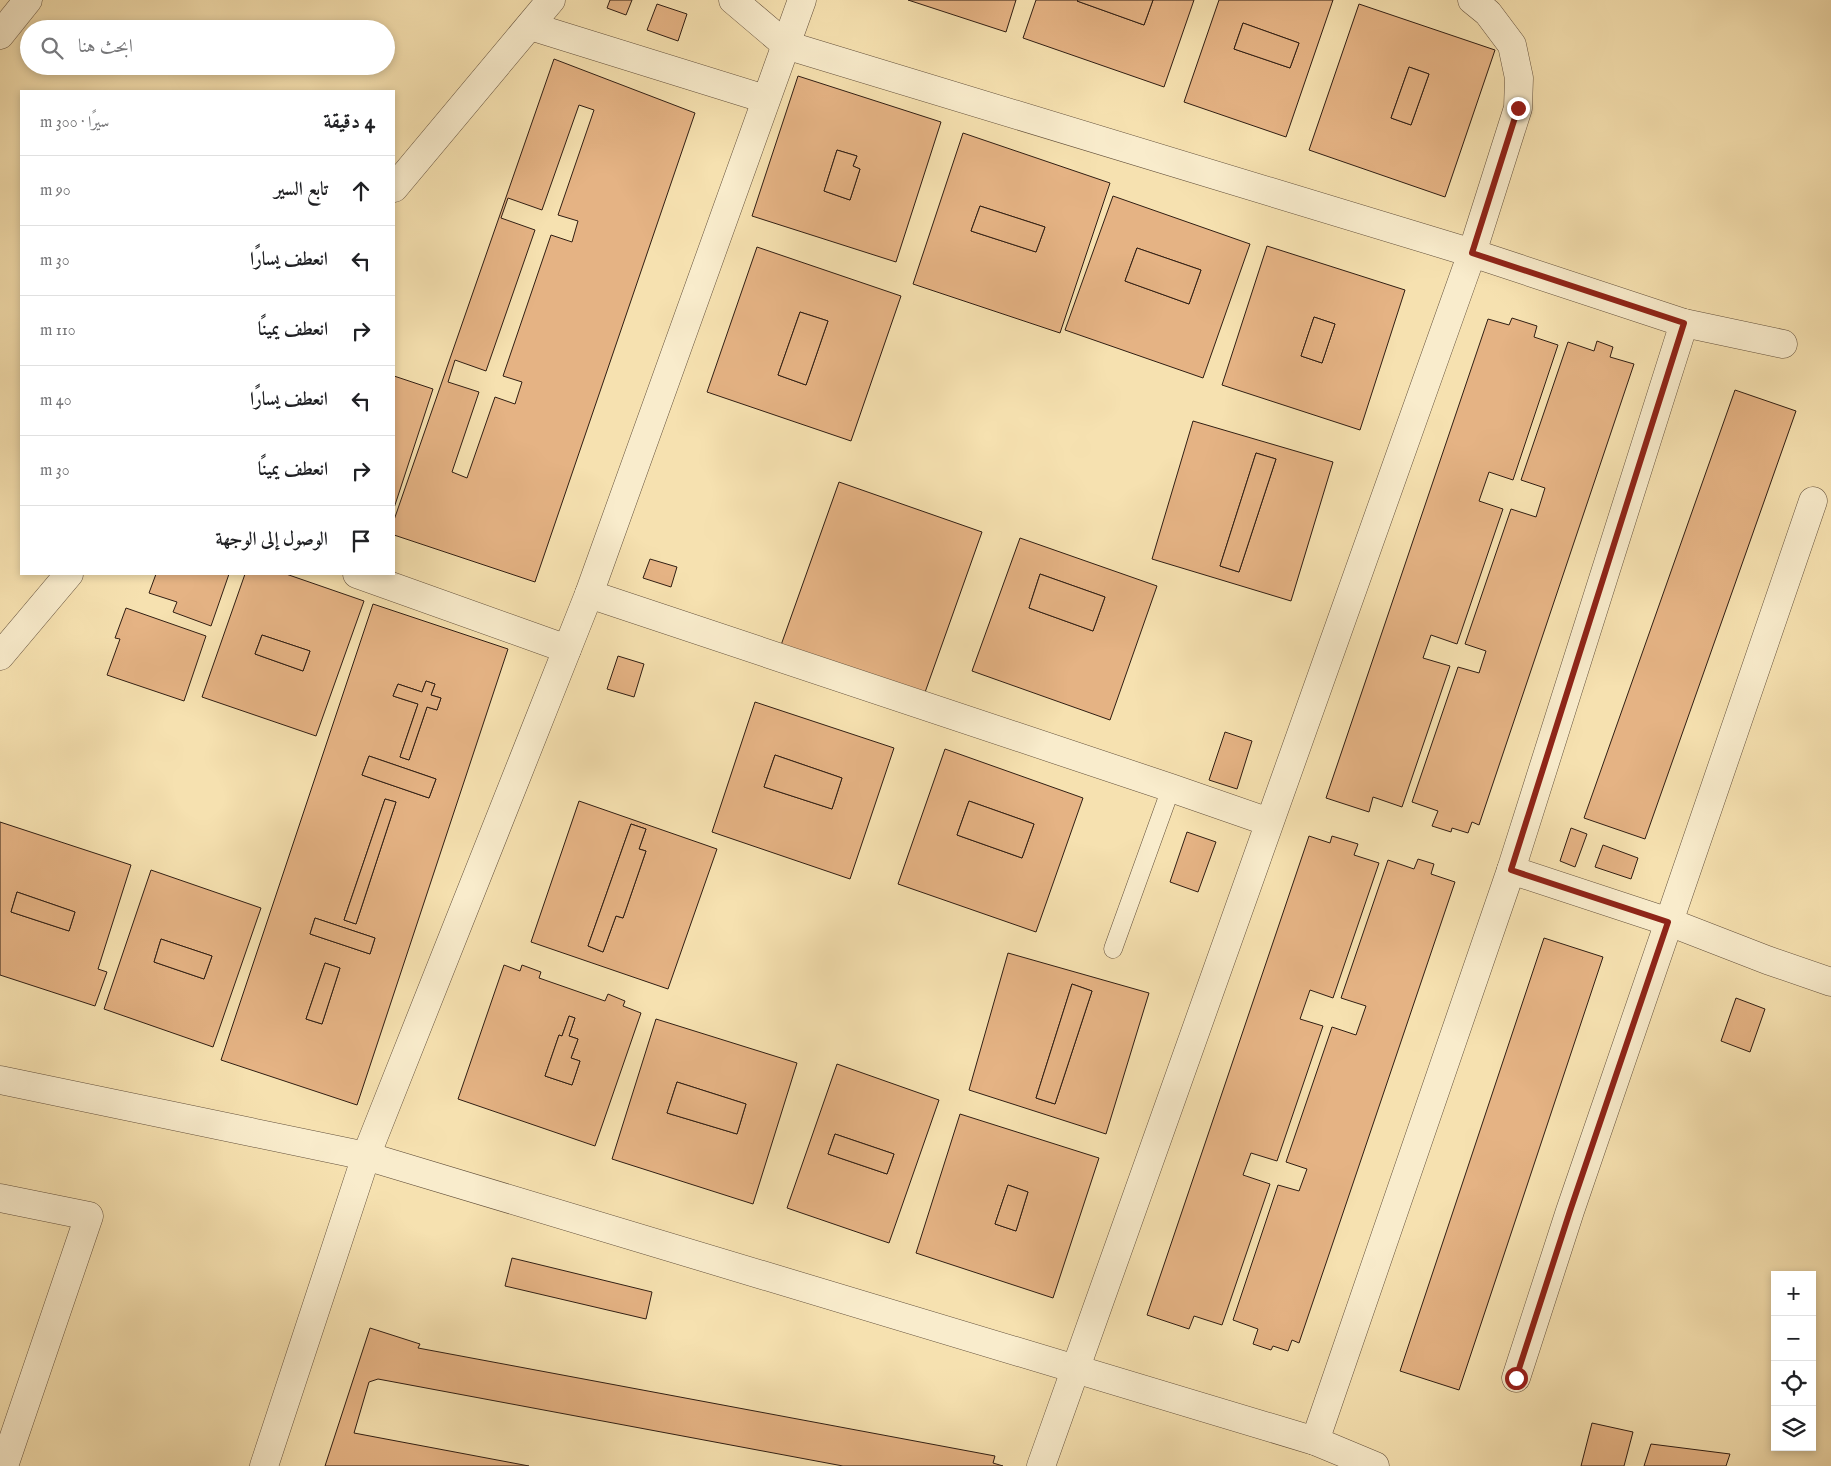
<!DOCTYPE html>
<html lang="ar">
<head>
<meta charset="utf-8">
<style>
	:root { --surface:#fff; --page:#f6f6f6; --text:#202124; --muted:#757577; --line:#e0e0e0 }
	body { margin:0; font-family:"IM FELL English",Amiri,serif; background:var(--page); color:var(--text); direction:rtl }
	.controls { position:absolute; right:15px; bottom:15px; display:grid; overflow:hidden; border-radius:0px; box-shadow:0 2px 8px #0003 }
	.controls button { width:45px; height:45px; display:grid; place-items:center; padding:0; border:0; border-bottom:1px solid var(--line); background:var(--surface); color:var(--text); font:25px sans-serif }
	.stop { position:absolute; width:15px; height:15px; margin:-11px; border:4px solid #8f2418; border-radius:50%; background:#fff }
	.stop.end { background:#8f2418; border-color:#fff; box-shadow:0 1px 5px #0008 }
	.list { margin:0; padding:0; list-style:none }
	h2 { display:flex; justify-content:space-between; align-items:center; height:65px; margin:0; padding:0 20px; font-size:21px }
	h2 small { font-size:16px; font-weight:400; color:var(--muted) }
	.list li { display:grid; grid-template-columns:32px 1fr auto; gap:15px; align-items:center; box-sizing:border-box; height:70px; padding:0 20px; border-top:1px solid var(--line) }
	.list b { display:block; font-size:19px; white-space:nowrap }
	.list em { font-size:16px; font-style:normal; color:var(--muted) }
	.icon { flex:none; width:28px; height:28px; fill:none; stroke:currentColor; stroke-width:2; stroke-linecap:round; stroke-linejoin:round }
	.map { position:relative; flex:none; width:1831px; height:1466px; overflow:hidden; direction:ltr }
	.search { position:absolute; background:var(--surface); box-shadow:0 2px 8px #0003; left:20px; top:20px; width:375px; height:55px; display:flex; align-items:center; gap:12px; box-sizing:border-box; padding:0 18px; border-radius:28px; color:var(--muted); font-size:19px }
	.panel { position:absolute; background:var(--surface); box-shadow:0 2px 8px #0003; left:20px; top:90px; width:375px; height:485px; border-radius:0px; direction:rtl }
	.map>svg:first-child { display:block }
</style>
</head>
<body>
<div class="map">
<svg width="1831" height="1466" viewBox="0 0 1831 1466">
	<rect width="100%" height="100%" fill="#f6e1b0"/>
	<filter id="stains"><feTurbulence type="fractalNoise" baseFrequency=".004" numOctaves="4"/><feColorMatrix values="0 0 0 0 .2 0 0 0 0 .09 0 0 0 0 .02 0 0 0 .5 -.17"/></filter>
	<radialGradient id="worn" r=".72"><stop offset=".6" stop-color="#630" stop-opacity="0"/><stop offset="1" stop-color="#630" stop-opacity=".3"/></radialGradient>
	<!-- building -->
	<g fill="#e5b384" stroke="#301e13" fill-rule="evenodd">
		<path d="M610 0H632L626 15 607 8Z"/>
		<path d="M908 0H1016L1006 32Z"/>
		<path d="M1036 0H1078L1077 1 1144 25 1153 0H1194L1164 87 1023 38Z"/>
		<path d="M1078 0H1153L1144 25 1077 1Z"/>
		<path d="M1219 0H1333L1286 137 1184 102ZM1243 23 1299 43 1290 68 1234 49Z"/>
		<path d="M657 4 687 14 678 41 647 30Z"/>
		<path d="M1359 4 1495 50 1445 197 1309 150ZM1409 67 1429 74 1411 125 1391 118Z"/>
		<path d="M1243 23 1299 43 1290 68 1234 49Z"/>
		<path d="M554 59 695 113 535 582 394 535V520ZM579 105 594 110 558 215 578 221 572 242 551 235 503 376 522 382 515 404 495 397 467 478 452 472 479 392 448 382 455 360 486 371 535 230 501 218 508 198 542 210Z"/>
		<path d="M1409 67 1429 74 1411 125 1391 118Z"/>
		<path d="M798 76 941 122 896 262 752 216ZM837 150 857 156 853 166 860 169 850 200 824 191Z"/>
		<path d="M963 133 1110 183 1060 333 913 284ZM980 206 1045 227 1036 252 971 231Z"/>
		<path d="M837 150 857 156 853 166 860 169 850 200 824 191Z"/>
		<path d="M1113 196 1250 244 1203 378 1065 330ZM1137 248 1201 270 1189 304 1125 281Z"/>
		<path d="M980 206 1045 227 1036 252 971 231Z"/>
		<path d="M1267 246 1405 290 1360 430 1222 385ZM1314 317 1335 324 1322 363 1301 356Z"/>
		<path d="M757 247 901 296 851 441 707 392ZM800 312 828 321 806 385 778 375Z"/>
		<path d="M1137 248 1201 270 1189 304 1125 281Z"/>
		<path d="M800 312 828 321 806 385 778 375Z"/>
		<path d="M1314 317 1335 324 1322 363 1301 356Z"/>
		<path d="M1512 318 1537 326 1534 337 1558 345 1513 480 1489 472 1479 501 1503 509 1457 644 1431 635 1423 658 1450 666 1402 807 1373 797 1369 812 1326 798 1488 319 1509 325Z"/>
		<path d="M1597 341 1613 347 1610 357 1634 364 1479 825 1472 822 1468 833 1452 828 1451 832 1432 826 1438 811 1412 802 1458 667 1479 673 1486 651 1465 644 1511 509 1536 517 1545 488 1521 480 1568 342 1594 351Z"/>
		<path d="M394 376 433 389 394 508Z"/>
		<path d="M1735 390 1796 411 1645 839 1584 818Z"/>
		<path d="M1193 421 1333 462 1291 601 1152 559ZM1256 453 1276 459 1239 572 1220 566Z"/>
		<path d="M1256 453 1276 459 1239 572 1220 566Z"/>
		<path d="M839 482 982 532 923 698 780 648Z"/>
		<path d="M1020 538 1157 586 1110 720 972 671ZM1040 574 1105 597 1093 631 1029 608Z"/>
		<path d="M650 559 677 567 671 587 643 578Z"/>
		<path d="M156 574H229L211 626 173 612 177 602 149 593Z"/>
		<path d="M245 574H286L364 601 316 736 202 697ZM262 635 310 651 303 671 255 654Z"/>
		<path d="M1040 574 1105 597 1093 631 1029 608Z"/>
		<path d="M373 604 508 649 357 1105 221 1060ZM426 681 435 684 431 695 441 698 437 710 427 707 409 760 400 757 418 704 393 696 398 684 422 692ZM369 756 436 779 429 798 362 775ZM385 799 396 802 356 924 344 920ZM315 918 375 938 370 954 310 934ZM325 963 340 968 322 1024 306 1019Z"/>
		<path d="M126 608 206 636 184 701 107 675 120 639 115 638Z"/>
		<path d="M262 635 310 651 303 671 255 654Z"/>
		<path d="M618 656 644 664 634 697 607 689Z"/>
		<path d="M426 681 435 684 431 695 441 698 437 710 427 707 409 760 400 757 418 704 393 696 398 684 422 692Z"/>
		<path d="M755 702 894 748 850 879 712 832ZM775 755 842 778 832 809 764 787Z"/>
		<path d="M1225 732 1252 741 1237 789 1209 780Z"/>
		<path d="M945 749 1083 798 1036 932 898 884ZM969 801 1034 824 1022 858 957 835Z"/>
		<path d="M775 755 842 778 832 809 764 787Z"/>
		<path d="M369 756 436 779 429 798 362 775Z"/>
		<path d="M385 799 396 802 356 924 344 920Z"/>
		<path d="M579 801 717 849 668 989 531 942ZM631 824 646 829 639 849 646 851 623 918 616 916 603 952 588 946Z"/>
		<path d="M969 801 1034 824 1022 858 957 835Z"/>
		<path d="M0 822 131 865 98 969 107 972 95 1006 0 975ZM17 892 75 912 69 931 11 912Z"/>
		<path d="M631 824 646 829 639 849 646 851 623 918 616 916 603 952 588 946Z"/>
		<path d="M1571 828 1587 834 1575 867 1560 861Z"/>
		<path d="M1187 832 1216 842 1198 892 1170 882Z"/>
		<path d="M1309 836 1330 843 1332 836 1358 844 1354 855 1379 863 1333 998 1310 990 1300 1019 1323 1026 1277 1161 1251 1153 1243 1175 1270 1184 1222 1325 1194 1316 1189 1329 1147 1315Z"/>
		<path d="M1603 845 1638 858 1631 879 1595 867Z"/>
		<path d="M1418 859 1434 864 1431 874 1455 882 1299 1343 1292 1340 1288 1351 1273 1346 1271 1350 1253 1344 1258 1329 1233 1320 1278 1185 1299 1191 1307 1169 1286 1162 1332 1027 1356 1035 1366 1006 1341 998 1388 860 1414 869Z"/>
		<path d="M151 870 261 908 213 1047 104 1009ZM161 939 212 956 204 979 154 962Z"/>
		<path d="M17 892 75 912 69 931 11 912Z"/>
		<path d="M315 918 375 938 370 954 310 934Z"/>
		<path d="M1544 938 1603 957 1459 1390 1400 1371Z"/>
		<path d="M161 939 212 956 204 979 154 962Z"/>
		<path d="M1008 953 1149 993 1106 1134 969 1090ZM1072 984 1092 991 1055 1104 1036 1098Z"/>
		<path d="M325 963 340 968 322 1024 306 1019Z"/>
		<path d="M504 965 520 971 522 965 541 972 539 978 605 1001 608 994 625 1001 623 1006 641 1013 595 1146 458 1099ZM569 1016 575 1018 569 1036 578 1039 571 1058 580 1061 572 1085 545 1076 559 1035 562 1036Z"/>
		<path d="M1072 984 1092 991 1055 1104 1036 1098Z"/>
		<path d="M1736 998 1765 1009 1750 1052 1721 1041Z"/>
		<path d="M569 1016 575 1018 569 1036 578 1039 571 1058 580 1061 572 1085 545 1076 559 1035 562 1036Z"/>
		<path d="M656 1019 797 1063 753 1204 612 1159ZM677 1082 746 1104 737 1134 667 1113Z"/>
		<path d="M837 1064 939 1100 889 1243 787 1208ZM835 1134 894 1154 887 1174 828 1154Z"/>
		<path d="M677 1082 746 1104 737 1134 667 1113Z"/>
		<path d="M960 1114 1099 1158 1053 1298 916 1253ZM1008 1185 1028 1192 1016 1231 995 1224Z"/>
		<path d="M835 1134 894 1154 887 1174 828 1154Z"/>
		<path d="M1008 1185 1028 1192 1016 1231 995 1224Z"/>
		<path d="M512 1258 652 1292 646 1319 505 1286Z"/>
		<path d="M370 1328 420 1344 418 1348 995 1456 993 1463 1003 1466H843L378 1379 369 1382 354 1433 529 1466H325Z"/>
		<path d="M1592 1423 1633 1432 1624 1466H1581Z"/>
		<path d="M1651 1444 1730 1454 1726 1466H1644Z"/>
	</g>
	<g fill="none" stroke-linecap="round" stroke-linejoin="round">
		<!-- service casing -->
		<g stroke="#624f3a" stroke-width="19">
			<path id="service" d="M1113 949 1171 788"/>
		</g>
		<!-- minor casing -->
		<g stroke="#624f3a" stroke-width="29">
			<g id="minor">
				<path d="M733 0 786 45 1472 253 1684 323 1783 344"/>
				<path d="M530 26 765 99"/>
				<path d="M0 35 28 0"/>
				<path d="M394 188 551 0"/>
				<path d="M357 574 567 649"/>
				<path d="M589 594 1171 788 1269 822"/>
				<path d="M0 656 69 574"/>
				<path d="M1511 870 1669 922 1767 960 1831 982"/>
				<path d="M0 1080 366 1156 1315 1441 1375 1466"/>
				<path d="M0 1198 89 1216 4 1466"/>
				<path d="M1516 1378 1570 1211 1813 501"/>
				<path d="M1315 1441 1511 870 1684 323"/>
				<path d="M264 1466 366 1156 589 594 802 0"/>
				<path d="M1041 1466 1472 253 1518 108 1519 78 1512 45 1488 13 1472 0"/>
			</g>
		</g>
		<!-- service -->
		<use href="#service" stroke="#f9eccc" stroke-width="18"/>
		<!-- minor -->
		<use href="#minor" stroke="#f9eccc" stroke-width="28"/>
	</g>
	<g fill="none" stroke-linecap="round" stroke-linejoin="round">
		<!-- route -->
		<path stroke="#8f2418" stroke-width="6" d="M1516 1378 1570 1211 1668 922 1511 870 1684 323 1472 253 1518 108"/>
	</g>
	<rect width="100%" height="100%" filter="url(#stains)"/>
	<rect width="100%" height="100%" fill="url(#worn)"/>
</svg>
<div class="controls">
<button>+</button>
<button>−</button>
<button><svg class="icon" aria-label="locate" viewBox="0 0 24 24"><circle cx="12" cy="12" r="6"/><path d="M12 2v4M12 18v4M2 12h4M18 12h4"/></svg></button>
<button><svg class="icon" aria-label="layers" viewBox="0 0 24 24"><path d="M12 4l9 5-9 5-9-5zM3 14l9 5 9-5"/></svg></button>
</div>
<div class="stop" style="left:1516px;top:1378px"></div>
<div class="stop end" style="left:1518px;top:108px"></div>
<div class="search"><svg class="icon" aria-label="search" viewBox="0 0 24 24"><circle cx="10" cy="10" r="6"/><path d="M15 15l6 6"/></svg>ابحث هنا</div>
<section class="panel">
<h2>4 دقيقة<small>سيرًا · 300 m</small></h2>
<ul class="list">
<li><svg class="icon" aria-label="ahead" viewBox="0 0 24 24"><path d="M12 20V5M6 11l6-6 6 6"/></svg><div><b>تابع السير</b></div><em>90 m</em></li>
<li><svg class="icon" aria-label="left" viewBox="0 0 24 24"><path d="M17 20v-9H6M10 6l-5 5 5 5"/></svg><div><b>انعطف يسارًا</b></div><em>30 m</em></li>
<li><svg class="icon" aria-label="right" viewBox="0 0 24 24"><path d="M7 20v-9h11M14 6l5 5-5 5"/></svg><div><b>انعطف يمينًا</b></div><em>110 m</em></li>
<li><svg class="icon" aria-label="left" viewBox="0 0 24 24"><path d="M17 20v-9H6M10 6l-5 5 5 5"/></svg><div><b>انعطف يسارًا</b></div><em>40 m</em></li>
<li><svg class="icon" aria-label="right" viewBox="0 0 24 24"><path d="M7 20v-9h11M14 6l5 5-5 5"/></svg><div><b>انعطف يمينًا</b></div><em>30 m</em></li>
<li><svg class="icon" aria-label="arrive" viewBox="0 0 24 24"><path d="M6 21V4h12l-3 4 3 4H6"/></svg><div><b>الوصول إلى الوجهة</b></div></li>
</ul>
</section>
</div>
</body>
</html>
